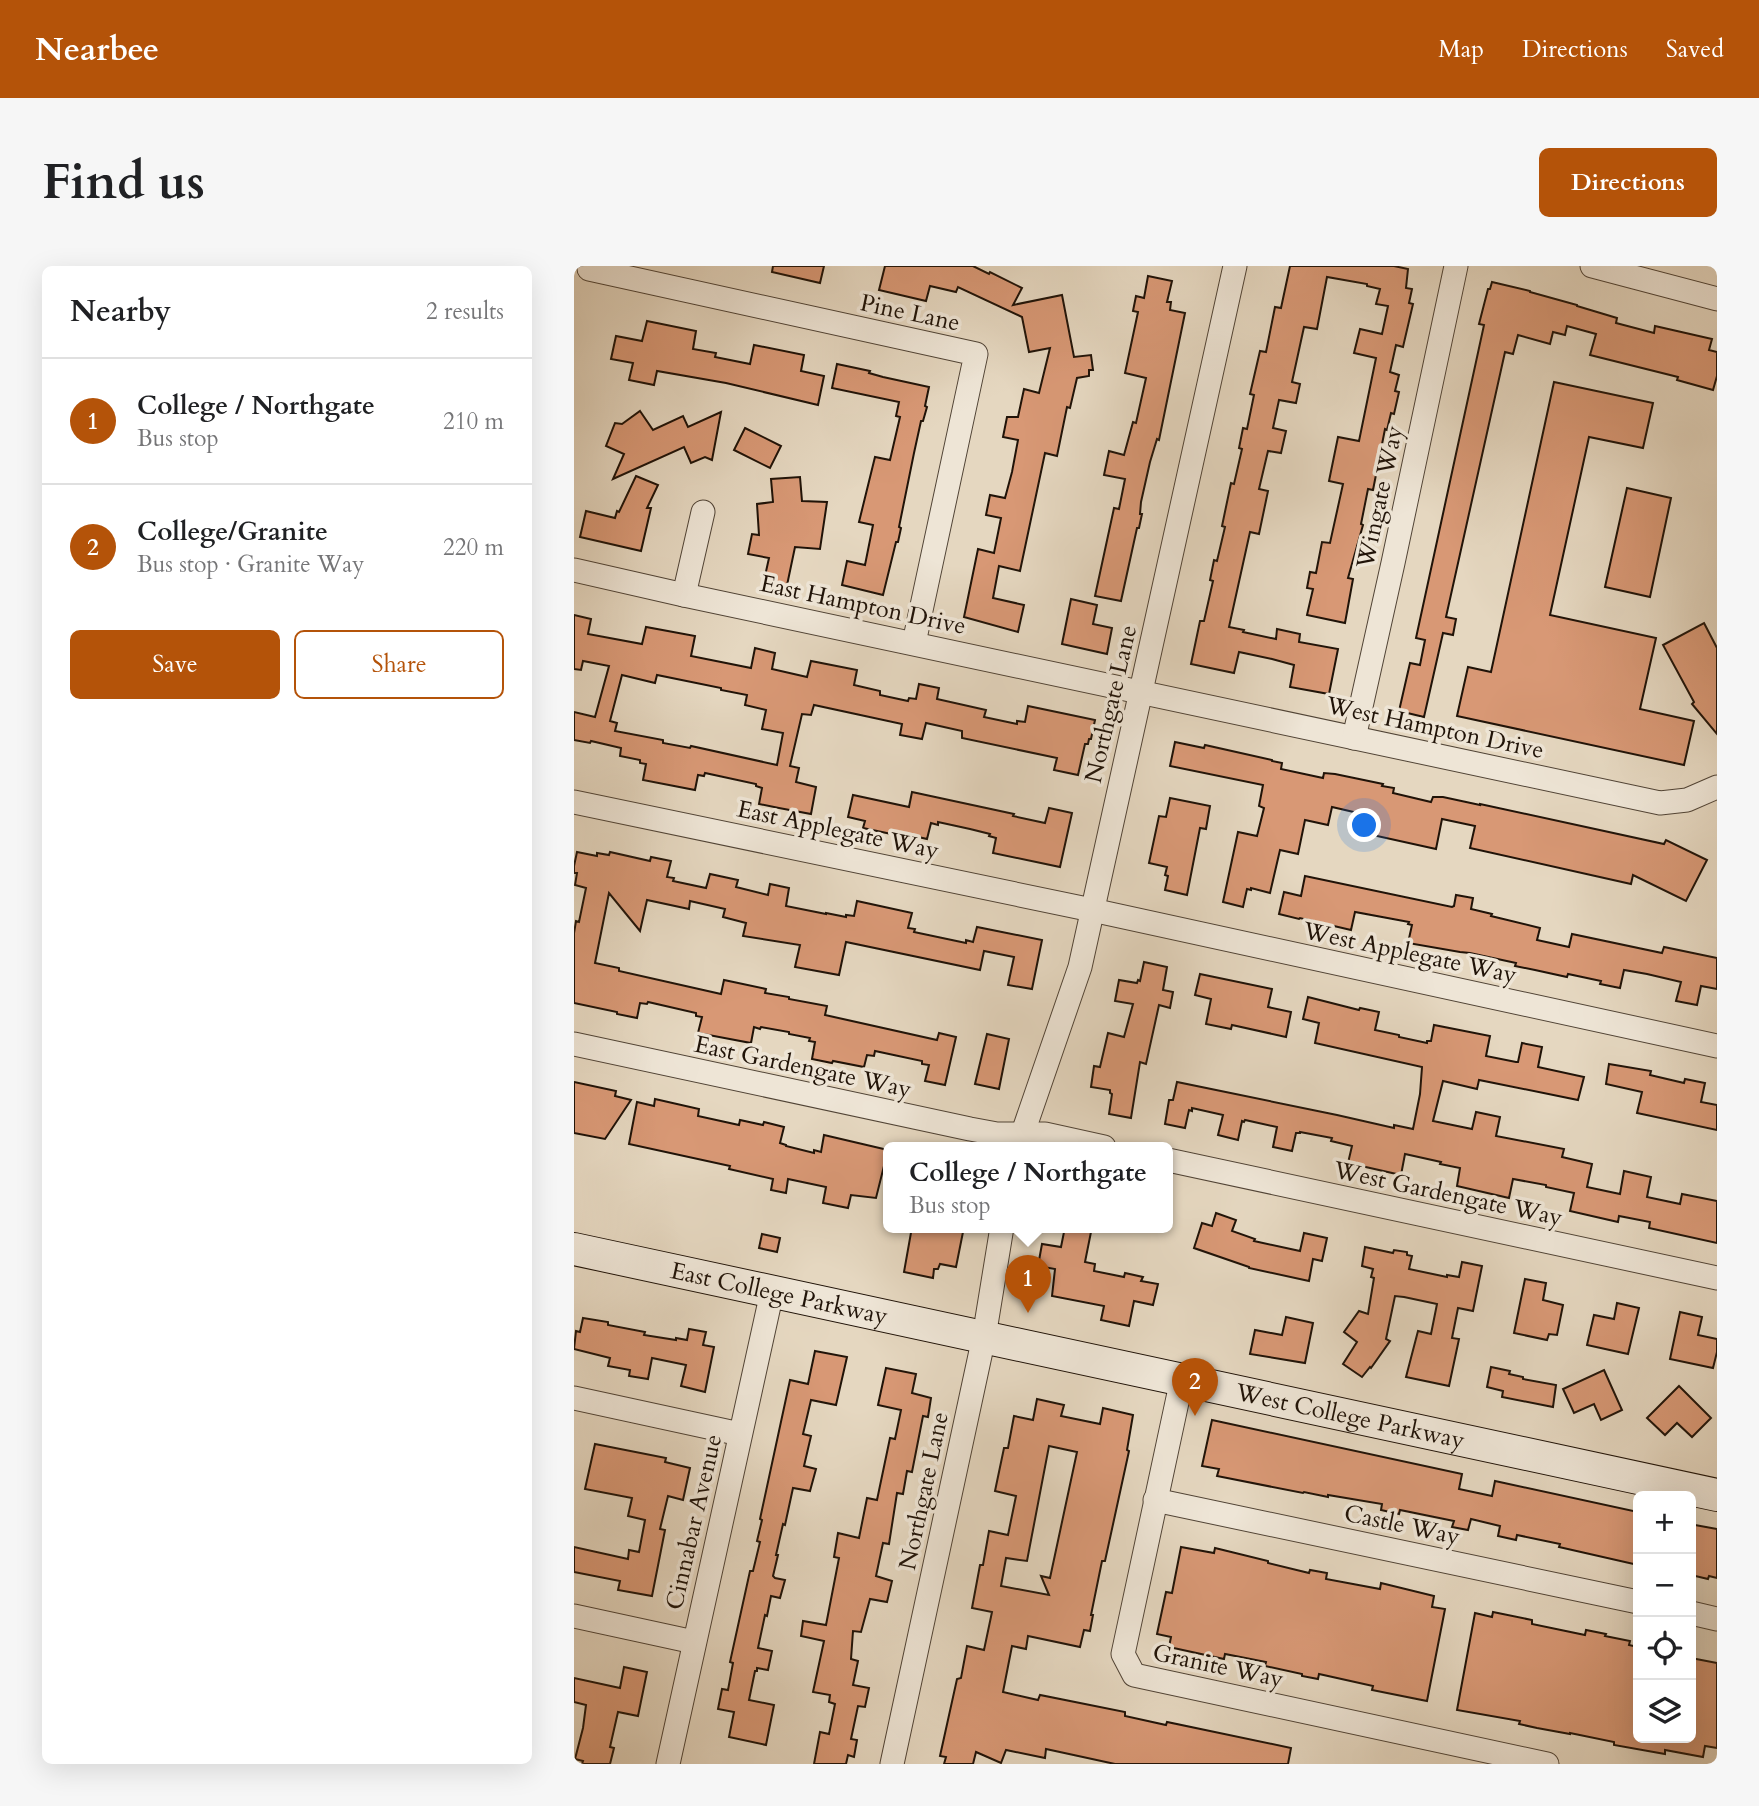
<!DOCTYPE html>
<html lang="en">
<head>
<meta charset="utf-8">
<style>
	:root { --surface:#fff; --page:#f6f6f6; --text:#202124; --muted:#757577; --line:#e0e0e0; --accent:#b45309 }
	body { margin:0; font-family:Cardo,serif; background:var(--page); color:var(--text) }
	.controls { position:absolute; right:21px; bottom:21px; display:grid; overflow:hidden; border-radius:10px; box-shadow:0 7px 28px #0002 }
	.controls button { width:63px; height:63px; display:grid; place-items:center; padding:0; border:0; border-bottom:2px solid var(--line); background:var(--surface); color:var(--text); font:35px sans-serif }
	.you { position:absolute; left:791px; top:560px; width:24px; height:24px; margin:-18px; border:5px solid #fff; border-radius:50%; background:#1a73e8; box-shadow:0 0 0 10px #1a73e833 }
	.badge { display:grid; place-items:center; width:46px; height:46px; border-radius:50%; background:var(--accent); color:#fff; font-size:23px; font-weight:700 }
	.pin { position:absolute; translate:-50% -58px; filter:drop-shadow(0 2px 4px #0008) }
	.pin::after { content:''; position:absolute; top:37px; width:24px; height:21px; background:inherit; clip-path:polygon(0 0,100% 0,50% 100%) }
	.popup { position:absolute; left:309px; top:876px; width:290px; height:91px; box-sizing:border-box; display:grid; place-content:center; border-radius:10px; background:var(--surface); filter:drop-shadow(0 2px 5px #0005); font-size:23px; white-space:nowrap; color:var(--muted) }
	.popup b { font-size:26px; color:var(--text) }
	.popup::after { content:''; position:absolute; left:50%; top:100%; margin-left:-14px; border:14px solid transparent; border-top-color:var(--surface) }
	.list { margin:0; padding:0; list-style:none }
	h2 { display:flex; justify-content:space-between; align-items:center; height:91px; margin:0; padding:0 28px; font-size:30px }
	h2 small { font-size:23px; font-weight:400; color:var(--muted) }
	.list li { display:grid; grid-template-columns:46px 1fr auto; gap:21px; align-items:center; box-sizing:border-box; height:126px; padding:0 28px; border-top:2px solid var(--line) }
	.list b { display:block; font-size:26px; white-space:nowrap }
	.list p { margin:0; font-size:23px; white-space:nowrap; color:var(--muted) }
	.list em { font-size:23px; font-style:normal; color:var(--muted) }
	.actions { display:flex; gap:14px; padding:21px 28px }
	.actions a { flex:1; padding:16px 0; border:2px solid var(--accent); border-radius:10px; text-align:center; font-size:24px; color:var(--accent) }
	.actions .main { background:var(--accent); color:#fff }
	.icon { flex:none; width:38px; height:38px; fill:none; stroke:currentColor; stroke-width:2; stroke-linecap:round; stroke-linejoin:round }
	.map { position:relative; flex:none; width:1143px; height:1498px; overflow:hidden; border-radius:10px }
	header { display:flex; align-items:center; gap:42px; box-sizing:border-box; height:98px; padding:0 35px; background:var(--accent); color:#fff }
	header strong { font-size:33px }
	nav { display:flex; gap:38px; margin-inline-start:auto; font-size:24px }
	.intro { display:flex; align-items:center; justify-content:space-between; box-sizing:border-box; height:168px; padding:0 42px }
	h1 { margin:0; font-size:49px }
	.button { padding:18px 32px; border-radius:10px; background:var(--accent); color:#fff; font-size:24px; font-weight:700 }
	main { display:flex; gap:42px; padding:0 42px }
	aside { flex:1; background:var(--surface); border-radius:10px; box-shadow:0 7px 28px #0002 }
	.map>svg:first-child { display:block }
</style>
</head>
<body>
<header>
<strong>Nearbee</strong>
<nav><a>Map</a><a>Directions</a><a>Saved</a></nav>
</header>
<div class="intro"><h1>Find us</h1><a class="button">Directions</a></div>
<main>
<aside>
<h2>Nearby<small>2 results</small></h2>
<ul class="list">
<li><span class="badge">1</span><div><b>College / Northgate</b><p>Bus stop</p></div><em>210 m</em></li>
<li><span class="badge">2</span><div><b>College/Granite</b><p>Bus stop · Granite Way</p></div><em>220 m</em></li>
</ul>
<div class="actions"><a class="main">Save</a><a>Share</a></div>
</aside>
<div class="map">
<svg width="1143" height="1498" viewBox="0 0 1143 1498">
	<rect width="100%" height="100%" fill="#e5d7c0"/>
	<filter id="stains"><feTurbulence type="fractalNoise" baseFrequency=".00286" numOctaves="4"/><feColorMatrix values="0 0 0 0 .2 0 0 0 0 .09 0 0 0 0 .02 0 0 0 .5 -.17"/></filter>
	<radialGradient id="worn" r=".72"><stop offset=".6" stop-color="#630" stop-opacity="0"/><stop offset="1" stop-color="#630" stop-opacity=".3"/></radialGradient>
	<!-- building -->
	<g fill="#d89875" stroke="#201308" stroke-width="2" fill-rule="evenodd">
		<path d="M199 0H250L246 17 198 6Z"/>
		<path d="M311 0H399L415 8 416 6 448 22 439 39 488 29 500 91 517 89 519 104H515V110L503 112 496 142 493 141 483 190 471 187 446 305 425 300 419 332 450 339 444 366 390 351 404 283 420 287 427 252 412 249 416 229 431 232 438 206 444 174 429 171 433 151H444L450 123 465 127 476 82 455 86 448 51 384 21 382 26 356 20 352 35 305 24Z"/>
		<path d="M716 0H820L834 3 832 22 838 23 835 37 839 38 829 81 822 79 816 106 825 109 821 125 825 126 820 148 817 147 813 164 811 163 799 224 794 223 787 258 789 259 774 312 779 313 771 357 733 349 739 323 733 322 736 306 742 307 748 276 756 277 769 218 755 215 764 171 785 175 802 92 780 87 786 63 808 68 814 40 802 38 806 23 793 20V18L753 11 743 63 730 61 718 116 726 118 722 137 705 134 699 162 712 165 707 187 694 185 685 223 694 225 685 268 676 266 655 361 670 364 669 366 702 373 703 363 726 368 725 376 764 383 755 428 716 421 720 399 698 393 665 386 660 407 617 398 626 355H630L639 315 636 314 640 294 643 295 651 261 648 260 657 217 660 218 668 183 665 182 669 162 673 163 680 129 676 128 686 85 692 86 701 41 707 42Z"/>
		<path d="M574 10 598 15 593 36H597L596 44 611 47 585 174 583 173 576 196 567 236 566 248H568L565 262H563L547 335 521 330 540 242 545 243 551 213 530 209 535 185 550 189 559 156 562 157 572 112 551 107 564 46 559 45 562 30 570 32Z"/>
		<path d="M918 16 956 25V26L1003 39V40L1043 52 1042 57 1080 67 1081 60 1138 73 1135 84 1143 86V110L1139 124 1103 114 1104 111 1016 89 1022 68 993 60 991 69 979 66 976 78 944 69 939 88 931 86 872 351 882 353 879 369 869 367 850 451 825 445 836 397 846 399 851 374 842 372 910 59 905 58 914 23H916Z"/>
		<path d="M73 55 122 65 119 83 142 87 141 91 176 98 180 79 230 89 227 105 250 110 244 139 152 117 83 105 80 119 55 114 59 97 37 93 42 70 68 75Z"/>
		<path d="M263 98 296 105 295 107 309 111 355 121 351 140 353 141 349 155H347L340 187 325 261 327 262 324 276H322L309 329 268 319 273 295 291 299 299 259 285 256 301 191 316 194 326 151 322 150 325 136 258 122Z"/>
		<path d="M980 116 1079 137 1069 182 1015 171 976 349 1082 372 1066 443 1120 455 1110 499 883 450 894 401 917 406Z"/>
		<path d="M66 145 79 164 109 150 114 161 147 146 138 194 131 191 117 197 110 181 39 213 50 188 32 180 41 157 48 158Z"/>
		<path d="M171 162 207 180 196 202 160 184Z"/>
		<path d="M62 210 84 219 73 242H77L67 285 6 271 12 245 41 252 43 245 45 246Z"/>
		<path d="M226 211 228 235 253 236 246 283 221 281 212 324 189 319 195 292 174 288 178 268 185 269 183 238 199 236 197 213Z"/>
		<path d="M1053 222 1097 232 1076 331 1031 321Z"/>
		<path d="M497 333 523 339 519 358 538 362 533 388 488 378Z"/>
		<path d="M0 349 17 353 14 368 68 378 72 361 121 370 117 390 177 402 181 382 201 387 198 403 233 411 237 395 283 404 280 419 306 425V429L334 435 335 432 342 433 345 418 365 422 363 433 412 444 410 451 443 458V455L451 456 454 440 521 454 517 473H515L514 478H511L504 509 480 504 483 492 388 472V465L352 457 348 473 326 469 328 458 240 439 237 449 228 448 216 500 225 502 222 516 242 521 237 548 205 542 185 538 188 522 182 520V518L131 507 130 510 124 509 121 524 69 514 72 498 66 497V494L46 490 47 482 17 475 16 477 0 474V446L21 451 35 400 9 395 7 404 0 403ZM48 409 81 417 83 409 147 422V424L173 429 171 439 192 444 188 463 209 467 203 499 117 480 116 482 89 477V474L41 465 43 457 36 455Z"/>
		<path d="M1130 357 1143 382V468L1118 438 1120 436 1089 379Z"/>
		<path d="M601 476 630 482 631 479 698 494V495L708 497 707 503 749 512 750 507 761 508 809 518 808 520 820 522 819 527 857 536 859 531H869L906 539V538L1090 578 1092 574 1133 594 1112 635 1059 609 1057 618 896 582 901 560 868 553 862 583 794 568 797 550 758 541 754 559 731 554 724 588 706 584 696 627 677 622V624L673 623 669 641 649 636 664 566 683 570 690 542 685 540 689 519 596 500Z"/>
		<path d="M338 526 440 548 439 550 471 557 475 542 498 547 486 601 419 587 422 572 415 570 416 568 396 563 364 556V559L357 557 353 573 323 566 322 569 289 562 291 555 274 551 279 529 335 541Z"/>
		<path d="M596 532 636 540 632 563 626 562 613 629 591 624 594 610 591 609 593 601 575 597 585 550 592 551Z"/>
		<path d="M3 586 23 590V587L35 589 36 586 76 595 77 591 97 595 93 611 100 612 99 615 132 622 136 608 164 614 162 621 194 629 196 618 215 622 212 640 252 648V647L272 651V649L280 650 283 635 338 647 334 662 341 663 340 666 392 677V674L399 676 403 661 468 674 458 723 434 719 440 691 410 685 406 704 272 676 265 709 221 701 226 679 169 670 172 657 149 651 151 643 116 635 115 643 73 634 66 665 35 627 21 697 45 702V705L147 728 150 714 192 723 191 727 215 731V733L253 740 251 749 260 751 363 774 365 767 382 771 371 819 351 815 355 799 348 798V795L301 785 300 790 293 789 290 801 259 795 258 797 238 793 241 776 235 775 236 772 215 768V766L187 761 186 763 180 761 177 777 124 767 128 751 122 750V747L74 736 73 738 66 737 63 752 43 748V746L0 737V667L2 655 5 656 12 622 1 619 3 607H0V600Z"/>
		<path d="M731 610 878 641 880 640 882 629 899 632 897 643 918 648 917 650 966 662 963 674 995 681 998 668 1088 687 1090 681 1143 692V723L1127 720 1123 739 1102 735 1107 716 1073 708 1050 704 1046 722 1026 718 1027 715 994 708 993 711 961 704 941 700 942 697 896 687 886 686 834 677 838 659 834 658 835 656 781 646 777 664 726 652 725 653 705 648 710 626 727 630Z"/>
		<path d="M570 696 593 701 589 724 599 726 596 742 585 739 572 798 566 796 557 852 535 848 538 828 536 827V824L517 821 520 800 526 801 534 767 550 771 559 738 541 735 545 714 563 717 564 714 566 715Z"/>
		<path d="M626 708 698 723 694 741 717 746 712 771 658 759 657 763 632 758 637 733 621 729Z"/>
		<path d="M734 731 785 744 786 742 805 746 801 764 825 769V771L853 777V775H857L860 759 916 770 912 790 942 796H944L948 777 968 781 964 801 1010 811 1004 834 905 814 903 823 869 815 859 855 898 863 902 846 926 851 922 870 990 883 988 891 1018 898 1013 921 1046 928 1050 905 1077 911 1073 931 1106 938 1108 928 1143 935V977L1075 962 1076 956 1045 950 1044 956 996 945 1000 927 972 921V919L939 913 935 932 883 920 886 902 866 898 867 896 831 888 827 909 774 897 778 880 757 875 758 872 726 866V867H722L718 885 699 881 703 861 671 854 670 856 668 855 664 874 644 869 649 849 618 842V845L615 844 611 862 591 858 595 834H599L603 816 763 849 820 862V859L839 863 846 828 848 801 741 777 745 757 729 753Z"/>
		<path d="M413 768 435 773 425 823 401 818Z"/>
		<path d="M1035 798 1077 805 1076 809 1110 817 1111 813 1131 817 1127 836 1143 839V864L1063 847 1068 826 1032 818Z"/>
		<path d="M0 816 42 825 41 830 57 834 31 873 0 867Z"/>
		<path d="M81 833 125 843 124 850 165 859 166 854 189 859 190 856 210 861 206 877 212 879V880L240 887V884L247 886 250 869 314 884 302 932 277 929 274 942 249 937 252 921 214 913 212 927 197 924 199 913 155 903 156 900 55 878 63 836 80 840Z"/>
		<path d="M642 947 662 954 658 965 681 973 680 975 726 985 730 967 753 972 748 995 739 993 735 1015 675 1002V1001L620 982 628 957 638 960Z"/>
		<path d="M338 961H390L382 1001 366 998 364 1003H360L359 1012 330 1006Z"/>
		<path d="M491 961H518L511 996 521 998 520 1005 550 1011 551 1007 569 1011 567 1015 584 1018 579 1039 560 1035 555 1060 527 1054 530 1040 478 1030 481 1003 464 1000 468 978 487 981Z"/>
		<path d="M188 968 206 972 203 986 185 982Z"/>
		<path d="M791 981 819 987 820 984 833 986V989L838 990 835 1003 873 1011V1009L885 1011 888 996 908 1000 899 1045 884 1042 878 1072 885 1073 875 1120 832 1111 844 1065 857 1068 863 1038 830 1031 821 1030 812 1073 816 1075 797 1102 796 1101 788 1111 769 1098 783 1076 770 1066 785 1045 794 1048 800 1012 797 1011 799 1003 788 1000Z"/>
		<path d="M951 1013 972 1017 969 1034 989 1039 983 1069 975 1068 973 1074 940 1067Z"/>
		<path d="M1043 1037 1065 1042 1054 1088 1013 1079 1020 1049 1040 1053Z"/>
		<path d="M1106 1046 1128 1051 1124 1069 1143 1073V1086L1139 1102 1096 1093Z"/>
		<path d="M712 1051 739 1057 731 1097 676 1088 681 1064 708 1069Z"/>
		<path d="M9 1052 34 1056V1059L71 1066 70 1069 102 1074V1072L113 1074 115 1063 132 1066 129 1079 140 1081 131 1126 107 1120 112 1099 78 1092 74 1113 55 1110 56 1104 34 1100 36 1092 0 1083 2 1065 6 1066Z"/>
		<path d="M241 1085 273 1091 262 1139 237 1134 229 1168 237 1170 230 1200 242 1203 236 1225 219 1222 211 1259 209 1258 202 1289H204L199 1310 201 1312 211 1314 206 1332 197 1330 193 1350 191 1349 184 1382 198 1385 194 1404 183 1402V1405H181L175 1434 200 1439 192 1479 155 1471 160 1446 144 1443 148 1423 154 1424 159 1397 156 1396 176 1305H179L186 1276 183 1275 188 1254 186 1253 216 1114 234 1118Z"/>
		<path d="M917 1101 936 1105 935 1108 949 1111V1113L982 1119 979 1141 928 1131 929 1125 913 1121Z"/>
		<path d="M312 1102 342 1108 338 1127 357 1132 354 1151 349 1150 338 1206 333 1205 329 1228 323 1227 315 1278 309 1277 302 1310 318 1315 313 1336 296 1333 287 1366 279 1365 277 1393 284 1395 279 1419 295 1422 291 1441 284 1440 277 1473 283 1474 280 1491 274 1489 272 1498H240L246 1466 255 1468 261 1438 255 1436 256 1429 239 1426 250 1375 227 1370 229 1355 252 1359 265 1292 260 1291 264 1267 285 1272 293 1232 303 1234 316 1172 321 1173 327 1144 304 1139Z"/>
		<path d="M1030 1104 1048 1144 1027 1154 1020 1138 1000 1147 989 1123Z"/>
		<path d="M1105 1120 1137 1152 1118 1171 1103 1157 1091 1169 1073 1152Z"/>
		<path d="M463 1133 490 1139 487 1150 526 1158 529 1142 559 1149 553 1184 555 1185 531 1295H528L517 1349H519L516 1365 510 1364 506 1381 454 1370 452 1383 438 1380 429 1426 464 1434 466 1429 551 1446V1450L592 1459 593 1456 717 1482 714 1498H541L472 1483 471 1492 432 1484 427 1497 402 1486 399 1498H370L372 1491 366 1490 383 1413 387 1412 393 1380 410 1384 418 1346 398 1342 406 1299H409L415 1265 434 1269 442 1230 421 1225 430 1182H434L440 1150 459 1154ZM475 1180 503 1186 476 1312 467 1310 475 1329 427 1320 432 1292 453 1295Z"/>
		<path d="M638 1154 888 1208 885 1223 918 1230 921 1215 1064 1246V1299L985 1281 986 1278 943 1269 942 1274 924 1270 926 1260 897 1253 894 1264 878 1261 880 1255 826 1244 825 1248 807 1244 808 1238 754 1229V1231L730 1226 729 1227 643 1210 645 1203 628 1200Z"/>
		<path d="M21 1178 92 1192 91 1196 116 1202 109 1234 94 1230 86 1263 91 1264 78 1330 44 1324 46 1315 0 1306V1281L54 1293 55 1284 65 1286 71 1254 54 1250 58 1232 11 1223Z"/>
		<path d="M1121 1259 1143 1263V1312L1135 1310 1134 1313 1117 1309V1277Z"/>
		<path d="M607 1281 640 1287 641 1282 694 1295V1297L735 1307 736 1304 753 1307 752 1313 806 1323 807 1317 860 1330 858 1341 871 1343 853 1435 798 1424 799 1420 745 1408 744 1413 728 1410V1408L691 1400 692 1396 651 1388 650 1393 595 1381 597 1371 583 1368 592 1326 598 1327Z"/>
		<path d="M919 1346 958 1354V1358L1011 1369 1012 1364 1032 1368 1031 1370 1056 1375 1055 1379 1064 1381V1472H1117V1392L1143 1397V1482L1131 1480 1129 1491 1091 1484V1488L1040 1479V1476L996 1467V1468L963 1462 945 1458 946 1455 883 1444 901 1347 918 1351Z"/>
		<path d="M50 1401 73 1406 64 1450 44 1446 36 1481 40 1482 36 1498H8L9 1495 1 1493 9 1462 12 1439 0 1436V1412L46 1422Z"/>
	</g>
	<g fill="none" stroke-linecap="round" stroke-linejoin="round">
		<!-- street casing -->
		<g stroke="#514436" stroke-width="25">
			<g id="street">
				<path d="M15 0V3L402 88 340 377"/>
				<path d="M1018 0 1143 33"/>
				<path d="M0 304 110 329 1086 537 1113 534 1143 521"/>
				<path d="M110 329 129 246"/>
				<path d="M780 472 819 297 882 0"/>
				<path d="M0 536 518 644 1143 780"/>
				<path d="M0 778 396 863 423 868H471L530 881"/>
				<path d="M444 881 506 701 661 0"/>
				<path d="M594 894 1143 1012"/>
				<path d="M608 1113 549 1388 560 1409 973 1498"/>
				<path d="M0 1132 166 1168"/>
				<path d="M581 1234 1064 1336"/>
				<path d="M1117 1347 1143 1353"/>
				<path d="M0 1350 120 1376"/>
				<path d="M94 1498 198 1026"/>
				<path d="M318 1498 410 1071 428 961"/>
			</g>
		</g>
		<!-- secondary casing -->
		<g stroke="#201308" stroke-width="34">
			<g id="secondary">
				<path id="s1" d="M0 983 1143 1229"/>
			</g>
		</g>
		<!-- street -->
		<use href="#street" stroke="#eee5d6" stroke-width="23"/>
		<!-- secondary -->
		<use href="#secondary" stroke="#eee5d6" stroke-width="32"/>
	</g>
	<g text-anchor="middle" dominant-baseline="central" stroke-width="7" stroke-linejoin="round" paint-order="stroke">
		<!-- street labels -->
		<g font-size="24" fill="#201308" stroke="#eee5d6">
			<text transform="translate(336 47) rotate(12)">Pine Lane</text>
			<text transform="translate(806 231) rotate(-78)">Wingate Way</text>
			<text transform="translate(289 339) rotate(12)">East Hampton Drive</text>
			<text transform="translate(537 438) rotate(-77)">Northgate Lane</text>
			<text transform="translate(861 462) rotate(12)">West Hampton Drive</text>
			<text transform="translate(264 564) rotate(12)">East Applegate Way</text>
			<text transform="translate(836 687) rotate(12)">West Applegate Way</text>
			<text transform="translate(229 801) rotate(12)">East Gardengate Way</text>
			<text transform="translate(874 928) rotate(12)">West Gardengate Way</text>
			<text stroke="none"><textPath href="#s1" startOffset="210">East College Parkway</textPath></text>
			<text stroke="none"><textPath href="#s1" startOffset="794">West College Parkway</textPath></text>
			<text transform="translate(350 1225) rotate(-78)">Northgate Lane</text>
			<text transform="translate(120 1256) rotate(-77)">Cinnabar Avenue</text>
			<text transform="translate(828 1259) rotate(12)">Castle Way</text>
			<text transform="translate(644 1400) rotate(12)">Granite Way</text>
		</g>
	</g>
	<rect width="100%" height="100%" filter="url(#stains)"/>
	<rect width="100%" height="100%" fill="url(#worn)"/>
</svg>
<div class="controls">
<button>+</button>
<button>−</button>
<button><svg class="icon" aria-label="locate" viewBox="0 0 24 24"><circle cx="12" cy="12" r="6"/><path d="M12 2v4M12 18v4M2 12h4M18 12h4"/></svg></button>
<button><svg class="icon" aria-label="layers" viewBox="0 0 24 24"><path d="M12 4l9 5-9 5-9-5zM3 14l9 5 9-5"/></svg></button>
</div>
<div class="you"></div>
<div class="pin badge" style="left:454px;top:1047px">1</div>
<div class="popup"><b>College / Northgate</b>Bus stop</div>
<div class="pin badge" style="left:621px;top:1150px">2</div>
</div>
</main>
</body>
</html>
